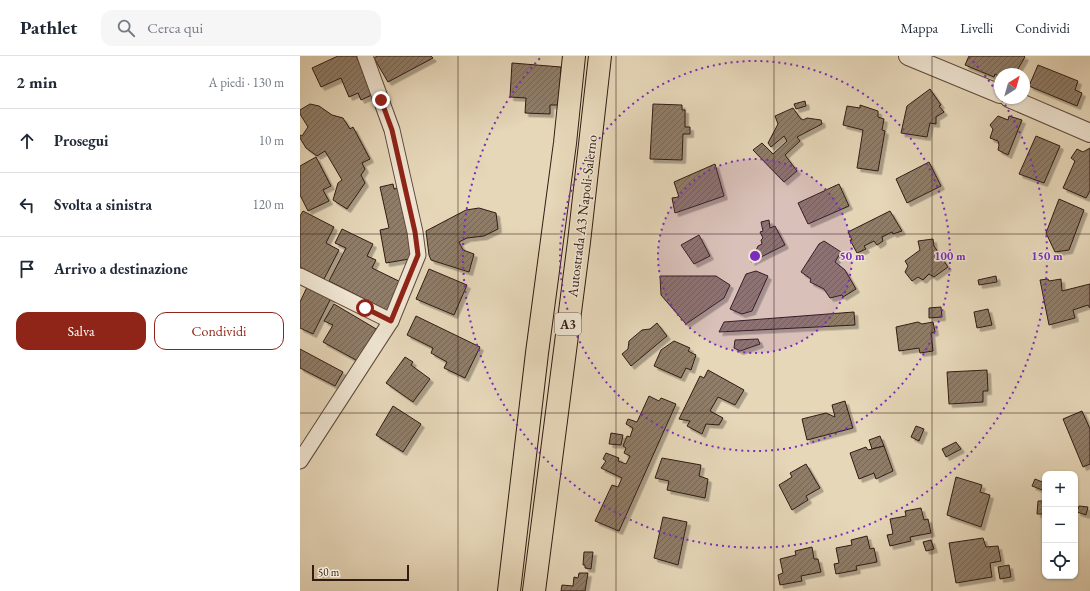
<!DOCTYPE html>
<html lang="it">
<head>
<meta charset="utf-8">
<style>
	:root { --surface:#fff; --page:#f6f6f7; --text:#1f2937; --muted:#747a83; --line:#e0e1e3; --accent:#8f2418 }
	body { margin:0; font-family:"EB Garamond",serif; background:var(--page); color:var(--text) }
	.controls { position:absolute; right:12px; bottom:12px; display:grid; overflow:hidden; border-radius:8px; box-shadow:0 1px 3px #0004 }
	.controls button { width:36px; height:36px; display:grid; place-items:center; padding:0; border:0; border-bottom:1px solid var(--line); background:var(--surface); color:var(--text); font:20px sans-serif }
	.compass { position:absolute; left:694px; top:12px; width:36px; height:36px; border-radius:50%; background:var(--surface); box-shadow:0 1px 3px #0004; rotate:37deg }
	.scale { position:absolute; left:12px; bottom:10px; width:97px; box-sizing:border-box; padding-left:4px; border:2px solid #311b12; border-top:0; font-size:11px; line-height:14px; white-space:nowrap; color:#311b12; -webkit-text-stroke:3px #efe5d2; paint-order:stroke }
	.stop { position:absolute; width:12px; height:12px; margin:-9px; border:3px solid #8f2418; border-radius:50%; background:#fff }
	.stop.end { background:#8f2418; border-color:#fff; box-shadow:0 1px 4px #0008 }
	.list { margin:0; padding:0; list-style:none }
	h2 { display:flex; justify-content:space-between; align-items:center; height:52px; margin:0; padding:0 16px; font-size:17px }
	h2 small { font-size:13px; font-weight:400; color:var(--muted) }
	.list li { display:grid; grid-template-columns:26px 1fr auto; gap:12px; align-items:center; box-sizing:border-box; height:64px; padding:0 16px; border-top:1px solid var(--line) }
	.list b { display:block; font-size:15px; white-space:nowrap }
	.list em { font-size:13px; font-style:normal; color:var(--muted) }
	.actions { display:flex; gap:8px; padding:12px 16px }
	.actions a { flex:1; padding:9px 0; border:1px solid var(--accent); border-radius:12px; text-align:center; font-size:14px; color:var(--accent) }
	.actions .main { background:var(--accent); color:#fff }
	.icon { flex:none; width:22px; height:22px; fill:none; stroke:currentColor; stroke-width:2; stroke-linecap:round; stroke-linejoin:round }
	.map { position:relative; flex:none; width:790px; height:535px; overflow:hidden }
	header { display:flex; align-items:center; gap:24px; box-sizing:border-box; height:56px; padding:0 20px; background:var(--surface); border-bottom:1px solid var(--line) }
	header strong { font-size:19px }
	nav { display:flex; gap:22px; margin-inline-start:auto; font-size:14px }
	.search { width:280px; height:36px; background:var(--page); display:flex; align-items:center; gap:10px; box-sizing:border-box; padding:0 14px; border-radius:12px; color:var(--muted); font-size:15px }
	main { display:flex }
	aside { flex:1; background:var(--surface) }
	.map>svg:first-child { display:block }
</style>
</head>
<body>
<header>
<strong>Pathlet</strong>
<div class="search"><svg class="icon" aria-label="search" viewBox="0 0 24 24"><circle cx="10" cy="10" r="6"/><path d="M15 15l6 6"/></svg>Cerca qui</div>
<nav><a>Mappa</a><a>Livelli</a><a>Condividi</a></nav>
</header>
<main>
<aside>
<h2>2 min<small>A piedi · 130 m</small></h2>
<ul class="list">
<li><svg class="icon" aria-label="ahead" viewBox="0 0 24 24"><path d="M12 20V5M6 11l6-6 6 6"/></svg><div><b>Prosegui</b></div><em>10 m</em></li>
<li><svg class="icon" aria-label="left" viewBox="0 0 24 24"><path d="M17 20v-9H6M10 6l-5 5 5 5"/></svg><div><b>Svolta a sinistra</b></div><em>120 m</em></li>
<li><svg class="icon" aria-label="arrive" viewBox="0 0 24 24"><path d="M6 21V4h12l-3 4 3 4H6"/></svg><div><b>Arrivo a destinazione</b></div></li>
</ul>
<div class="actions"><a class="main">Salva</a><a>Condividi</a></div>
</aside>
<div class="map">
<svg width="790" height="535" viewBox="0 0 790 535">
	<defs>
		<pattern id="building-hatch" width="6" height="6" patternUnits="userSpaceOnUse"><rect width="6" height="6" fill="#8f7d69"/><path d="M-1 1l2-2M0 6l6-6M5 7l2-2" fill="none" stroke="#756655"/></pattern>
		<filter id="shadow"><feDropShadow dx="3.5" dy="3.5" stdDeviation="0" flood-color="#0004"/></filter>
	</defs>
	<rect width="100%" height="100%" fill="#e6d7b9"/>
	<filter id="stains"><feTurbulence type="fractalNoise" baseFrequency=".005" numOctaves="4"/><feColorMatrix values="0 0 0 0 .2 0 0 0 0 .09 0 0 0 0 .02 0 0 0 .5 -.17"/></filter>
	<radialGradient id="worn" r=".72"><stop offset=".6" stop-color="#630" stop-opacity="0"/><stop offset="1" stop-color="#630" stop-opacity=".3"/></radialGradient>
	<!-- building -->
	<g fill="url(#building-hatch)" stroke="#311b12" filter="url(#shadow)">
		<path d="M38 0H56L74 38 61 44 58 37 49 41 41 22 21 31 12 12Z"/>
		<path d="M77 0H131L133 2 88 26 74 2Z"/>
		<path d="M669 0H724L725 1 715 18H700V21L695 18 694 21 665 9Z"/>
		<path d="M212 7 261 11 259 49H250V58L225 57 226 42 210 41Z"/>
		<path d="M738 9 778 25 775 34 782 37 777 50 729 30Z"/>
		<path d="M630 33 641 49 639 50 644 56 636 61V68L630 67 627 81 601 77 607 50Z"/>
		<path d="M505 45 506 50 496 53 494 48Z"/>
		<path d="M10 48 19 50 32 59 43 62 50 73 53 71 70 103 62 107 65 113 61 119 65 127 47 153 33 144 38 127 42 124 25 95 17 100 6 92 0 82V79L2 80 8 71 0 58V54Z"/>
		<path d="M353 48 382 49V54H385V71H390V78H383L382 104 350 103Z"/>
		<path d="M560 49 578 55V61L584 63 582 74 585 75 578 115 557 112 563 74 543 69 547 50 560 52Z"/>
		<path d="M493 52 500 62 503 64 507 62 521 64 522 68 497 81 500 85 485 99 497 115 484 126 453 94 462 87 473 98 487 85 484 80 471 91 468 87 478 68 475 60Z"/>
		<path d="M698 60 708 64 709 60 722 64 708 99 698 94 699 89 698 85 690 82 693 73 690 69Z"/>
		<path d="M736 80 760 90 744 127 719 118Z"/>
		<path d="M790 92V135L786 142 763 132 775 105 771 102 777 93 783 96Z"/>
		<path d="M16 101 31 130 23 134 29 145 8 155 0 139V110Z"/>
		<path d="M629 106 641 130 607 147 596 123Z"/>
		<path d="M415 108 424 140 375 157 372 142 379 141 374 126Z"/>
		<path d="M93 128 94 133 101 132 115 202 86 207 80 174 89 172 80 131Z"/>
		<path d="M539 128 549 150 508 168 498 147Z"/>
		<path d="M759 143 784 154 769 194 755 196 746 177Z"/>
		<path d="M179 152 196 157 198 173 184 180 167 182 159 186 163 194 174 198 169 216 131 204 129 199 126 175 166 154Z"/>
		<path d="M3 155 34 171 26 187 39 194 24 223 0 211V160Z"/>
		<path d="M590 155 602 175 593 178 592 176 582 181 583 185 577 189 574 185 564 190 566 193 557 197 550 184H552L548 176Z"/>
		<path d="M469 164 470 172 475 170 485 189 451 206 458 190 462 188 461 184 463 182 460 176 463 175 461 166Z"/>
		<path d="M42 173 73 188 67 200 76 204 72 212 109 230 92 257 29 225 46 192 35 187Z"/>
		<path d="M399 179 410 200 394 208 381 189Z"/>
		<path d="M633 183 634 190 648 211 634 221 629 218 623 224 618 221 612 225 605 216 608 210 605 205 620 194 618 185Z"/>
		<path d="M524 185 541 196 535 206 545 214 556 233 543 241 542 239 530 242 524 233 510 226 511 223 501 216 519 188Z"/>
		<path d="M129 213 167 229 154 259 116 243Z"/>
		<path d="M456 215 468 220 452 255 442 258 430 253 446 218Z"/>
		<path d="M360 220H416L430 229 424 242 386 268 361 239Z"/>
		<path d="M696 220 697 226 679 229 678 224Z"/>
		<path d="M748 223 749 225 761 223 762 235 790 228V252L788 249 773 254 775 262 749 269 740 224Z"/>
		<path d="M8 229 32 240 13 278 0 272V246Z"/>
		<path d="M34 248 83 277 65 309 23 286 33 269 24 265Z"/>
		<path d="M641 251 642 261 629 262V252Z"/>
		<path d="M688 253 692 269 677 272 674 256Z"/>
		<path d="M554 256 555 269 419 276 424 266Z"/>
		<path d="M116 260 180 291 165 322 144 312 147 306 131 297 133 292 107 279Z"/>
		<path d="M618 266 622 268 633 266 635 276 631 277 633 295 620 297 619 292 599 295 596 271Z"/>
		<path d="M357 267 367 280 331 310 322 298 328 293 329 285 342 274 350 273Z"/>
		<path d="M458 283 460 288 440 295 434 292 435 284Z"/>
		<path d="M374 285 390 292 388 295 396 299 391 314 386 312 381 322 354 310 361 294Z"/>
		<path d="M0 293 43 316 35 330 0 312Z"/>
		<path d="M105 301 113 306 111 309 130 323 113 346 86 327Z"/>
		<path d="M408 314 444 334 435 349 418 341 410 355 423 362 419 369 406 368 402 378 387 370 390 365 379 363 400 320 404 322Z"/>
		<path d="M687 314 688 335H683V346L649 348 647 316Z"/>
		<path d="M349 340 359 345 361 342 376 348 319 475 295 465 312 429 318 431 322 422 301 412 306 405 303 403 306 397 319 402 318 405 326 408 330 400 324 397 326 392 323 390 327 380 330 381 333 372 326 368 328 363 337 366Z"/>
		<path d="M545 345 553 372 507 384 502 363 526 357 535 361 532 349Z"/>
		<path d="M93 350 121 368 103 396 76 379Z"/>
		<path d="M782 355 790 373V408L783 411 763 363Z"/>
		<path d="M616 370 624 373 619 385 611 381Z"/>
		<path d="M311 377 323 379 321 389 309 388Z"/>
		<path d="M580 380 584 390 572 393 569 384Z"/>
		<path d="M656 386 661 393 646 401 642 393Z"/>
		<path d="M584 390 593 415 576 423 574 417 559 423 550 397 566 391 568 394Z"/>
		<path d="M362 402 401 409 399 420 408 423 405 442 367 434 369 425 355 422Z"/>
		<path d="M506 408 520 432 506 440 508 444 492 454 479 429 492 421 490 417Z"/>
		<path d="M656 421 682 429 680 436 690 439 681 471 647 459Z"/>
		<path d="M735 423 745 427V435L732 430Z"/>
		<path d="M738 445H745V458H737Z"/>
		<path d="M779 450 788 451 786 459 777 456Z"/>
		<path d="M621 452 624 464 628 463 631 477 610 481 611 485 590 490 587 479 593 478 590 463 606 460 605 455Z"/>
		<path d="M363 461 387 466 378 509 354 502Z"/>
		<path d="M567 480 570 493 574 492 577 506 556 510 557 514 536 518 534 508 539 507 536 492 552 489 551 484Z"/>
		<path d="M683 482 686 491 698 490 701 505 690 507 692 521 656 527 649 487Z"/>
		<path d="M631 484 634 493 626 495 623 486Z"/>
		<path d="M512 491 514 503H518L521 516 501 520 502 525 480 529 478 519 483 517 480 503 496 499 495 495Z"/>
		<path d="M284 496H293L291 513 285 512V509H283Z"/>
		<path d="M709 509 711 521 700 523 698 511Z"/>
		<path d="M279 517H288L285 535H261L262 529 273 530 274 521 278 522Z"/>
	</g>
	<g fill="none" stroke-linecap="round" stroke-linejoin="round">
		<!-- minor casing -->
		<g stroke="#5e4a3c" stroke-width="17">
			<g id="minor">
				<path d="M0 220 91 265"/>
				<path d="M0 405 91 265 118 199 115 176 92 74 65 0"/>
			</g>
		</g>
		<!-- tertiary casing -->
		<g stroke="#5e4a3c" stroke-width="20">
			<g id="tertiary">
				<path d="M608 0 700 38"/>
				<path d="M709 42 790 77"/>
			</g>
		</g>
		<!-- motorway casing -->
		<g stroke="#311b12" stroke-width="24">
			<g id="motorway">
				<path d="M209 535 237 297 265 87 274 0"/>
				<path d="M234 535 279 186 300 0"/>
			</g>
		</g>
		<!-- minor -->
		<use href="#minor" stroke="#efe5d2" stroke-width="15"/>
		<!-- tertiary -->
		<use href="#tertiary" stroke="#efe5d2" stroke-width="18"/>
		<!-- motorway -->
		<use href="#motorway" stroke="#e6d7b9" stroke-width="22"/>
	</g>
	<g fill="none" stroke-linecap="round" stroke-linejoin="round">
		<!-- route -->
		<path stroke="#8f2418" stroke-width="5" d="M65 252 91 265 118 199 115 176 92 74 81 44"/>
	</g>
	<!-- grid -->
	<path fill="none" stroke="#311b12" stroke-width="1" stroke-opacity="0.55" d="M158 0V535M316 0V535M474 0V535M632 0V535M0 178H790M0 357H790"/>
	<!-- distance rings -->
	<circle cx="455" cy="200" r="97" fill="#7b2cbf" fill-opacity=".12"/>
	<g fill="none" stroke="#7b2cbf" stroke-width="2" stroke-dasharray="2 4">
		<circle cx="455" cy="200" r="97"/>
		<circle cx="455" cy="200" r="195"/>
		<path d="M669 1A292 292 0 1 1 241 1"/>
	</g>
	<g text-anchor="middle" dominant-baseline="central" stroke-width="3" stroke-linejoin="round" paint-order="stroke">
		<!-- shield labels -->
		<rect fill="#efe5d2" stroke="#6a584c" stroke-width="1" x="255" y="257" width="26" height="22" rx="3"/>
		<g font-size="13" font-weight="bold" fill="#311b12">
			<text x="268" y="268">A3</text>
		</g>
		<!-- street labels -->
		<g font-size="14" fill="#311b12" stroke="#efe5d2">
			<text transform="translate(282 160) rotate(-83)">Autostrada A3 Napoli-Salerno</text>
		</g>
	</g>
	<circle cx="455" cy="200" r="6" fill="#7b2cbf" stroke="#efe5d2" stroke-width="2"/>
	<g font-size="12" text-anchor="middle" font-weight="bold" fill="#7b2cbf" stroke="#efe5d2" stroke-width="3" stroke-linejoin="round" paint-order="stroke">
		<text x="552" y="204">50 m</text>
		<text x="650" y="204">100 m</text>
		<text x="747" y="204">150 m</text>
	</g>
	<rect width="100%" height="100%" filter="url(#stains)"/>
	<rect width="100%" height="100%" fill="url(#worn)"/>
</svg>
<div class="controls">
<button>+</button>
<button>−</button>
<button><svg class="icon" aria-label="locate" viewBox="0 0 24 24"><circle cx="12" cy="12" r="6"/><path d="M12 2v4M12 18v4M2 12h4M18 12h4"/></svg></button>
</div>
<svg class="compass" viewBox="-18 -18 36 36"><path d="M0-13l5 13h-10z" fill="#e53935"/><path d="M0 13l5-13h-10z" fill="#747a83"/></svg>
<div class="scale">50 m</div>
<div class="stop" style="left:65px;top:252px"></div>
<div class="stop end" style="left:81px;top:44px"></div>
</div>
</main>
</body>
</html>
